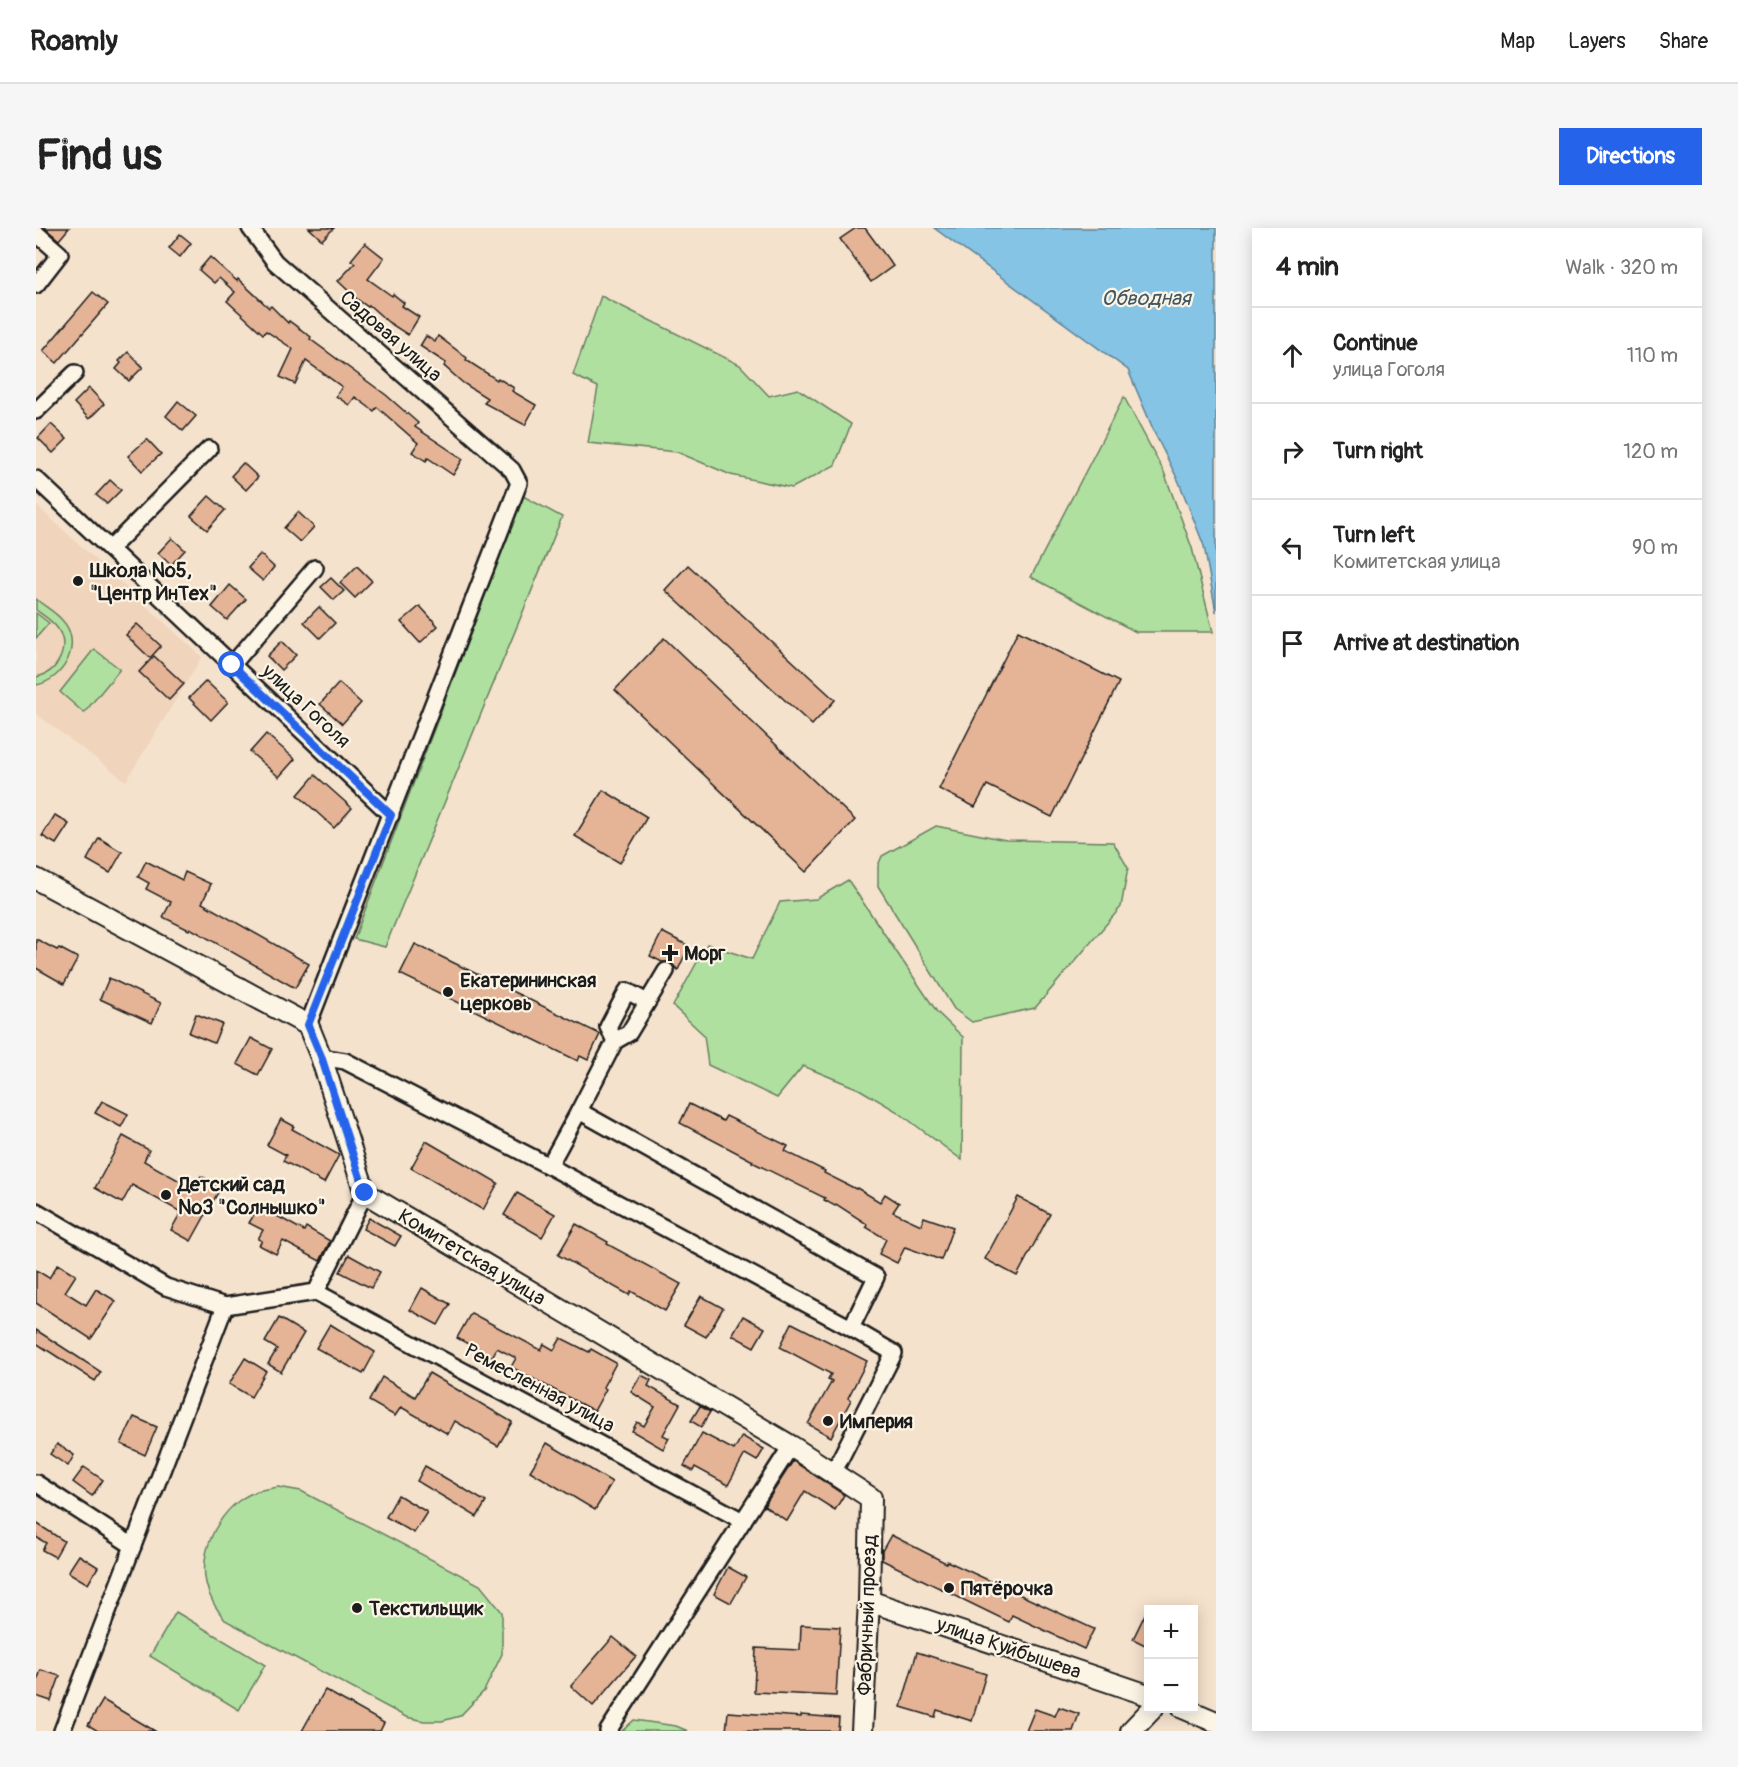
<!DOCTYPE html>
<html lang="en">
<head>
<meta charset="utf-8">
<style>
	:root { --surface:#fff; --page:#f6f6f6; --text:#222; --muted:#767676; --line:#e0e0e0; --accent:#2563eb }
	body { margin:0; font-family:Pangolin,sans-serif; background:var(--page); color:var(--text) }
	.controls { position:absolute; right:18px; bottom:18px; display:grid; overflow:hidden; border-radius:0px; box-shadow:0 3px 15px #0003 }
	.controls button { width:54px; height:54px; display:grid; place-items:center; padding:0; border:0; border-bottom:2px solid var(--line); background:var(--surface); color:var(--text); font:30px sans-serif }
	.stop { position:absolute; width:18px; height:18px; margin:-14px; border:4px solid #2563eb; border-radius:50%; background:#fff }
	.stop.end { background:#2563eb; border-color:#fff; box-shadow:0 2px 6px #0008 }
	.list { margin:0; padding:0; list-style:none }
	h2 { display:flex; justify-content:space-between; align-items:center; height:78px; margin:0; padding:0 24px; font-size:26px }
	h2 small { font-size:20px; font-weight:400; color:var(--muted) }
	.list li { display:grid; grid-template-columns:39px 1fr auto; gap:18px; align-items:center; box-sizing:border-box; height:96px; padding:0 24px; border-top:2px solid var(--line) }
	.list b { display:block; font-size:22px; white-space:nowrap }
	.list p { margin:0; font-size:20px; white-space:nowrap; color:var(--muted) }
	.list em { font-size:20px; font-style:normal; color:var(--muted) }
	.icon { flex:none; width:33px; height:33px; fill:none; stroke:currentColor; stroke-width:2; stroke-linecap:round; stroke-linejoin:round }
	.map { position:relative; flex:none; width:1180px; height:1503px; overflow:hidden; border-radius:0px }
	header { display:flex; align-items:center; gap:36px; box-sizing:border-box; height:84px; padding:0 30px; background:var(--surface); border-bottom:2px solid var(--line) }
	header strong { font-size:28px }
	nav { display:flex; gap:33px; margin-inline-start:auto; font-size:21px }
	.intro { display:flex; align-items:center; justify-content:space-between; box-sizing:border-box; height:144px; padding:0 36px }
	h1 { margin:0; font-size:42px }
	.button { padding:15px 27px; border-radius:0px; background:var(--accent); color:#fff; font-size:21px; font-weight:700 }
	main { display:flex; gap:36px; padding:0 36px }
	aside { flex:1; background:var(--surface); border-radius:0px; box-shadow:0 3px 15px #0003 }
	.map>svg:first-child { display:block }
</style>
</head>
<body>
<header>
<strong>Roamly</strong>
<nav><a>Map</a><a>Layers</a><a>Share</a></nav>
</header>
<div class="intro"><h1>Find us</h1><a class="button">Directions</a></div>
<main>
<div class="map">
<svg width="1180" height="1503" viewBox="0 0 1180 1503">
	<rect width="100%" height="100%" fill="#f5e2cd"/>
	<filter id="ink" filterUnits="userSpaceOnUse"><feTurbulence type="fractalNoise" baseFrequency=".0167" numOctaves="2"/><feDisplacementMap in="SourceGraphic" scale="12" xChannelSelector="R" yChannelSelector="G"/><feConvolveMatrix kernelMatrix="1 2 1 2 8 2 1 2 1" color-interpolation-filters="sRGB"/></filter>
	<g filter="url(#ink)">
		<!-- built -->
		<path fill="#f0d4bc" d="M0 277 166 429 90 553 0 486Z"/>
		<!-- green -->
		<g fill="#b0e0a0" stroke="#667e5e" stroke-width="1.5">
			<path d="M565 68 704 137 733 168 762 161 815 196 799 237 756 260 695 247 641 224 552 215 562 159 537 147Z"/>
			<path d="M1088 169 1128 244 1156 320 1177 404H1100L995 349Z"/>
			<path d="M487 268 526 289 349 719 318 711Z"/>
			<path d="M0 371C8 378 19 384 26 392 48 415 28 452 0 457V449C22 445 34 420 22 401 17 393 7 387 0 382Z"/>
			<path d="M0 385 13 395 0 410Z"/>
			<path d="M58 421 84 441 48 485 24 464Z"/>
			<path d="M900 598 970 612 1077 614 1092 640 1085 679 999 780 936 794 918 781 842 658V638L846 628Z"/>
			<path d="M812 652 901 784 927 809 926 932 862 884 823 861 767 838 741 870 672 837 668 807 637 778 671 716 716 731 744 674 780 671Z"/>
			<path d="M242 1259 265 1263 444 1357 466 1384V1426L448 1463 424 1488 406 1493H388L370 1489 189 1392C180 1380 173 1370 170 1355 162 1321 186 1276 219 1264 226 1261 235 1261 242 1259Z"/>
			<path d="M140 1384 229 1437 203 1482 114 1428Z"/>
			<path d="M598 1492 640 1498 652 1503H586Z"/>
		</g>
		<!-- water -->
		<path fill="#85c4e5" stroke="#5b8195" stroke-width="1.5" d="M898 0H1180V384L1168 318 1143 254 1120 208 1092 142Z"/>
		<!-- building -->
		<g fill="#e5b496" stroke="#1c1c1c" stroke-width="1.5">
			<path d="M9 0H33L23 12Z"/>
			<path d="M273 0H298L286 12Z"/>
			<path d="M820 0H829L857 38 835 54 804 11Z"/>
			<path d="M144 6 155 15 144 29 133 20Z"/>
			<path d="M329 15 348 30 332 51 356 68 357 66 368 75 366 78 383 89 372 107 352 94 333 77 332 79 321 71 302 53 319 35 315 32Z"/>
			<path d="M174 29 201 53 202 51 233 80 235 78 252 95 253 93 275 109 274 111 350 167 382 195 379 199 427 231 417 247 392 230 390 233 376 224 382 215 341 179 338 183 319 169 313 177 300 168 306 159 270 133 259 156 244 149 257 121 230 103 227 106 191 73 199 64 183 50 178 55 163 42Z"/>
			<path d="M57 64 72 76 21 135 7 123Z"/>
			<path d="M390 108 399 114 402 108 431 130 430 132 461 152 462 150 478 160 476 163 500 177 489 197 448 175 451 170 427 155 408 138 410 135 384 118Z"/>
			<path d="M92 124 107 139 93 153 80 141 85 135 83 133Z"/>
			<path d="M53 160 68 176 53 191 38 175Z"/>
			<path d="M142 173 160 188 147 203 130 188Z"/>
			<path d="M15 196 31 211 17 225 2 210Z"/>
			<path d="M111 211 125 226 106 243 92 228Z"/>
			<path d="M207 235 222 249 210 262 195 248Z"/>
			<path d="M74 252 85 262 71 276 60 267Z"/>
			<path d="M173 268 189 282 171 302 155 288Z"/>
			<path d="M262 284 278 299 264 314 248 300Z"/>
			<path d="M136 310 149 322 135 337 122 325Z"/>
			<path d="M224 326 238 339 227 353 212 340Z"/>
			<path d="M652 337 799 472 776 497 629 362Z"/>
			<path d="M321 338 336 353 319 370 304 355Z"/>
			<path d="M295 350 308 363 298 372 285 359Z"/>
			<path d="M194 357 210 371 191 392 176 379Z"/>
			<path d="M384 378 402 398 384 415 365 394Z"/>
			<path d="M283 379 299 395 284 410 268 394Z"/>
			<path d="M101 396 125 418 114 430 90 407Z"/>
			<path d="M982 403 1083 454 1016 589 951 557 939 579 903 561Z"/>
			<path d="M628 410 819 592 770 644 579 462Z"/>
			<path d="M246 413 260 427 245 442 231 428Z"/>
			<path d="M118 428 148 456 133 472 103 444Z"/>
			<path d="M170 453 192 474 175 492 153 470Z"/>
			<path d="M303 455 325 475 306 496 284 476Z"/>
			<path d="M230 506 259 531 243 549 214 524Z"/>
			<path d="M279 547 316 580 298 600 262 567Z"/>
			<path d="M567 562 611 589 584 635 539 608Z"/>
			<path d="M19 587 33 596 20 616 6 608Z"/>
			<path d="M63 610 86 624 74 645 51 632Z"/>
			<path d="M110 633 146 652 149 644 175 656 166 675 273 736 259 760 154 700 153 702 127 689 135 674 110 661 113 655 102 649Z"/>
			<path d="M626 704 653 718 642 742 634 734H626L614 728Z"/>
			<path d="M0 711 21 722 23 720 42 730 28 756 0 740Z"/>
			<path d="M379 716 564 806 552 832 544 828 542 833 364 746Z"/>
			<path d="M73 750 125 775 116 795 64 771Z"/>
			<path d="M160 786 186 796 178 815 153 805Z"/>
			<path d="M215 810 236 821 222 847 201 836Z"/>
			<path d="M66 873 92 886 85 899 59 885Z"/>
			<path d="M653 876 687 893 690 888 752 918 749 923 789 943 788 945 820 961 821 960 844 974 849 966 863 975 857 984 885 997 888 989 917 999 905 1032 869 1019 861 1035 843 1026 850 1011 830 999 831 996 800 976 799 978 788 972 789 970 716 934 717 933 644 895Z"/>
			<path d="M245 891 258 898 256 901 303 927 288 955 247 933 250 927 231 917Z"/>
			<path d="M87 908 113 922 108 933 158 961 165 948 185 959 155 1013 135 1002 145 984 96 957 86 975 59 960Z"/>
			<path d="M390 913 462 955 447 982 375 940Z"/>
			<path d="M481 965 519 986 506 1009 468 987Z"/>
			<path d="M982 969 1014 986 981 1048 949 1031Z"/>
			<path d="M223 978 268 1003 270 999 294 1013 284 1033 247 1013 240 1026 223 1017 226 1013 222 1011 227 1002 213 995Z"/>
			<path d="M333 990 365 1008 359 1018 327 1001Z"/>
			<path d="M540 996 572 1014 571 1016 645 1056 629 1083 595 1063 593 1067 522 1027Z"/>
			<path d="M313 1027 344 1044 335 1060 304 1044Z"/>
			<path d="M22 1036 40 1047 29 1064 50 1077 60 1061 80 1073 55 1111 0 1075V1042L13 1050Z"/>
			<path d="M386 1060 414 1076 402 1097 374 1082Z"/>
			<path d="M665 1068 687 1080 670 1109 648 1097Z"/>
			<path d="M435 1085 505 1122 508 1116 518 1122 525 1110 553 1124 555 1121 580 1135 567 1159 570 1161 558 1183 475 1139 480 1130 461 1120 456 1129 421 1110Z"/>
			<path d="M707 1088 729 1100 718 1119 696 1107Z"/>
			<path d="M243 1090 268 1105 245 1144 232 1136 241 1121 229 1114Z"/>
			<path d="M756 1095 831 1133 812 1170 815 1172 795 1209 772 1196 796 1153 792 1151 795 1146 744 1119Z"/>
			<path d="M294 1096 339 1124 327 1146 280 1120Z"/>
			<path d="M0 1102 65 1144 59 1153 0 1115Z"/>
			<path d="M209 1130 230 1143 215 1169 193 1156Z"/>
			<path d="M393 1145 476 1194 462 1218 419 1193 412 1206 365 1179 359 1188 333 1173 346 1149 379 1169Z"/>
			<path d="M605 1147 615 1152 612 1158 644 1176 627 1207 633 1210 627 1221 596 1203 601 1194 608 1198 619 1179 595 1164Z"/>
			<path d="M664 1178 674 1184 665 1199 655 1193Z"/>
			<path d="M98 1189 121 1199 109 1227 85 1216Z"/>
			<path d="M666 1205 698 1222 706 1208 728 1221 721 1233 709 1226 692 1257 659 1239 657 1243 648 1238Z"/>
			<path d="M511 1215 576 1254 559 1282 494 1243Z"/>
			<path d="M21 1216 38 1227 32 1238 14 1226Z"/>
			<path d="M757 1233 808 1267 799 1282 769 1263 751 1293 728 1278Z"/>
			<path d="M389 1238 450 1274 441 1289 381 1253Z"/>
			<path d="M48 1239 67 1252 56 1268 37 1254Z"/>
			<path d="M362 1267 391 1284 378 1305 350 1289Z"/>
			<path d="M0 1295 28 1313 19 1329 6 1322 10 1315 0 1309Z"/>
			<path d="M855 1307 910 1335 911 1333 1058 1401 1048 1421 976 1387 973 1394 846 1332V1323Z"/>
			<path d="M43 1327 62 1339 52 1356 32 1344Z"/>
			<path d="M692 1339 710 1349 695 1375 678 1366Z"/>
			<path d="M1113 1378V1419L1097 1411Z"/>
			<path d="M765 1397 804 1399 800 1468 718 1464 720 1420 764 1422Z"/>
			<path d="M577 1409 600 1428 557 1478 535 1458Z"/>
			<path d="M881 1424 950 1446 936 1493 901 1482 899 1489 865 1479Z"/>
			<path d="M5 1442 24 1448 15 1473 0 1468V1456Z"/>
			<path d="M289 1462 348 1495 344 1503H266Z"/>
			<path d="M67 1472 119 1503H62L52 1497Z"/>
			<path d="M1023 1479 1043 1486 1037 1503H990L999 1481 1019 1488Z"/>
			<path d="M692 1484 765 1489V1487L803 1490 802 1503H690Z"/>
		</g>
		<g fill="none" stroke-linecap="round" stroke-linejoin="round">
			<!-- minor casing -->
			<g stroke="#1c1c1c" stroke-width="20">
				<g id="minor">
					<path d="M214 0 239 34 476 242 483 255 272 797"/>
					<path d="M0 5 24 26 0 57"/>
					<path d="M0 183 39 145"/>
					<path d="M0 251 355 587"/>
					<path d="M74 321 173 221"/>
					<path d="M196 437 279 340"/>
					<path d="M579 813 572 799 591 763 611 774"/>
					<path d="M285 829 309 833 513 938"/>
					<path d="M543 883 579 813 593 805 630 743"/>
					<path d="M0 983 130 1059 189 1078 280 1064 329 965"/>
					<path d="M280 1064 707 1293"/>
					<path d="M797 1245 858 1125 815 1100 840 1049 543 883 513 938 815 1100"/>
					<path d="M0 1255 97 1318"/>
					<path d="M26 1503 189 1078"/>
					<path d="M572 1503 755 1218"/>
				</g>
			</g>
			<!-- tertiary casing -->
			<g stroke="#1c1c1c" stroke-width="24">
				<g id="tertiary">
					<path d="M0 651 272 797 285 829 329 965 755 1218 835 1270 833 1373 826 1503"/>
					<path d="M833 1373 1112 1467"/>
					<path d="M1147 1480 1180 1494"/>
					<path d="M1095 1503 1117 1480"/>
				</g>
			</g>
			<!-- minor -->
			<use href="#minor" stroke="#fcf5e5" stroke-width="15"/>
			<!-- tertiary -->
			<use href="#tertiary" stroke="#fcf5e5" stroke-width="20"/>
		</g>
	</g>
	<g fill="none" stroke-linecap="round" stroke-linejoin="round" filter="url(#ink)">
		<!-- route -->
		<path stroke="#2563eb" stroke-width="8" d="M196 437 355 587 272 797 285 828 329 965"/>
	</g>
	<!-- markers -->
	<g fill="#1c1c1c" stroke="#fcf5e5" stroke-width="2">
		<circle cx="42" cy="353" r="6"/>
		<path d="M631 716h6v6h6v6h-6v6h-6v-6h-6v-6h6z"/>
		<circle cx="412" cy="764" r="6"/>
		<circle cx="130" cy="967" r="6"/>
		<circle cx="792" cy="1193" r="6"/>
		<circle cx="913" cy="1360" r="6"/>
		<circle cx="321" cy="1380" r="6"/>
	</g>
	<g text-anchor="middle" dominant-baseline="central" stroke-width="4.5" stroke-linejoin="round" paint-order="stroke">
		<!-- street labels -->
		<g font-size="20" fill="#1c1c1c" stroke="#fcf5e5">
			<text transform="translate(355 108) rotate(41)">Садовая улица</text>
			<text transform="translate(270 478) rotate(43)">улица Гоголя</text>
			<text transform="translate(436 1029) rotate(31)">Комитетская улица</text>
			<text transform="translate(504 1160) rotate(28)">Ремесленная улица</text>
			<text transform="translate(831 1387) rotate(-88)">Фабричный проезд</text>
			<text transform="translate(973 1420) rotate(19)">улица Куйбышева</text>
		</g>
		<!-- poi labels -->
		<g font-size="20" font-weight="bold" fill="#1c1c1c" stroke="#fcf5e5" text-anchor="start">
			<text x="54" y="342">Школа №5,<tspan x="54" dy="23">"Центр ИнТех"</tspan></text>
			<text x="648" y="725">Морг</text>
			<text x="424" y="752">Екатерининская<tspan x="424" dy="23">церковь</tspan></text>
			<text x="142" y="956">Детский сад<tspan x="142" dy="23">№3 "Солнышко"</tspan></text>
			<text x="804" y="1193">Империя</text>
			<text x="925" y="1360">Пятёрочка</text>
			<text x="333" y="1380">Текстильщик</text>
		</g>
		<!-- water labels -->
		<g font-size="21" font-style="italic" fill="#415762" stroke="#fcf5e5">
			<text x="1110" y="70">Обводная</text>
		</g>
	</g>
</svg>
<div class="controls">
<button>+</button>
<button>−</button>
</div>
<div class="stop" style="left:196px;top:437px"></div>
<div class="stop end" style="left:329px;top:965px"></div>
</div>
<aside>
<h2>4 min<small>Walk · 320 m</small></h2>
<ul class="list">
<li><svg class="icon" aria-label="ahead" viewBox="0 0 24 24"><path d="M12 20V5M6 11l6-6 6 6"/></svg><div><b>Continue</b><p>улица Гоголя</p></div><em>110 m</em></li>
<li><svg class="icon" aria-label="right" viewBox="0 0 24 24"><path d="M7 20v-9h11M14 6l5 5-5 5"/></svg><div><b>Turn right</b></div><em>120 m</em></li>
<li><svg class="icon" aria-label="left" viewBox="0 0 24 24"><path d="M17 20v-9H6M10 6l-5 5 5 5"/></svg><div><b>Turn left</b><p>Комитетская улица</p></div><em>90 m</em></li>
<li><svg class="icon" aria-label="arrive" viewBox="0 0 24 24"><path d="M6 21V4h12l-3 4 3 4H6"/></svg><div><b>Arrive at destination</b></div></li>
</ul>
</aside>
</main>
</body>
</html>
